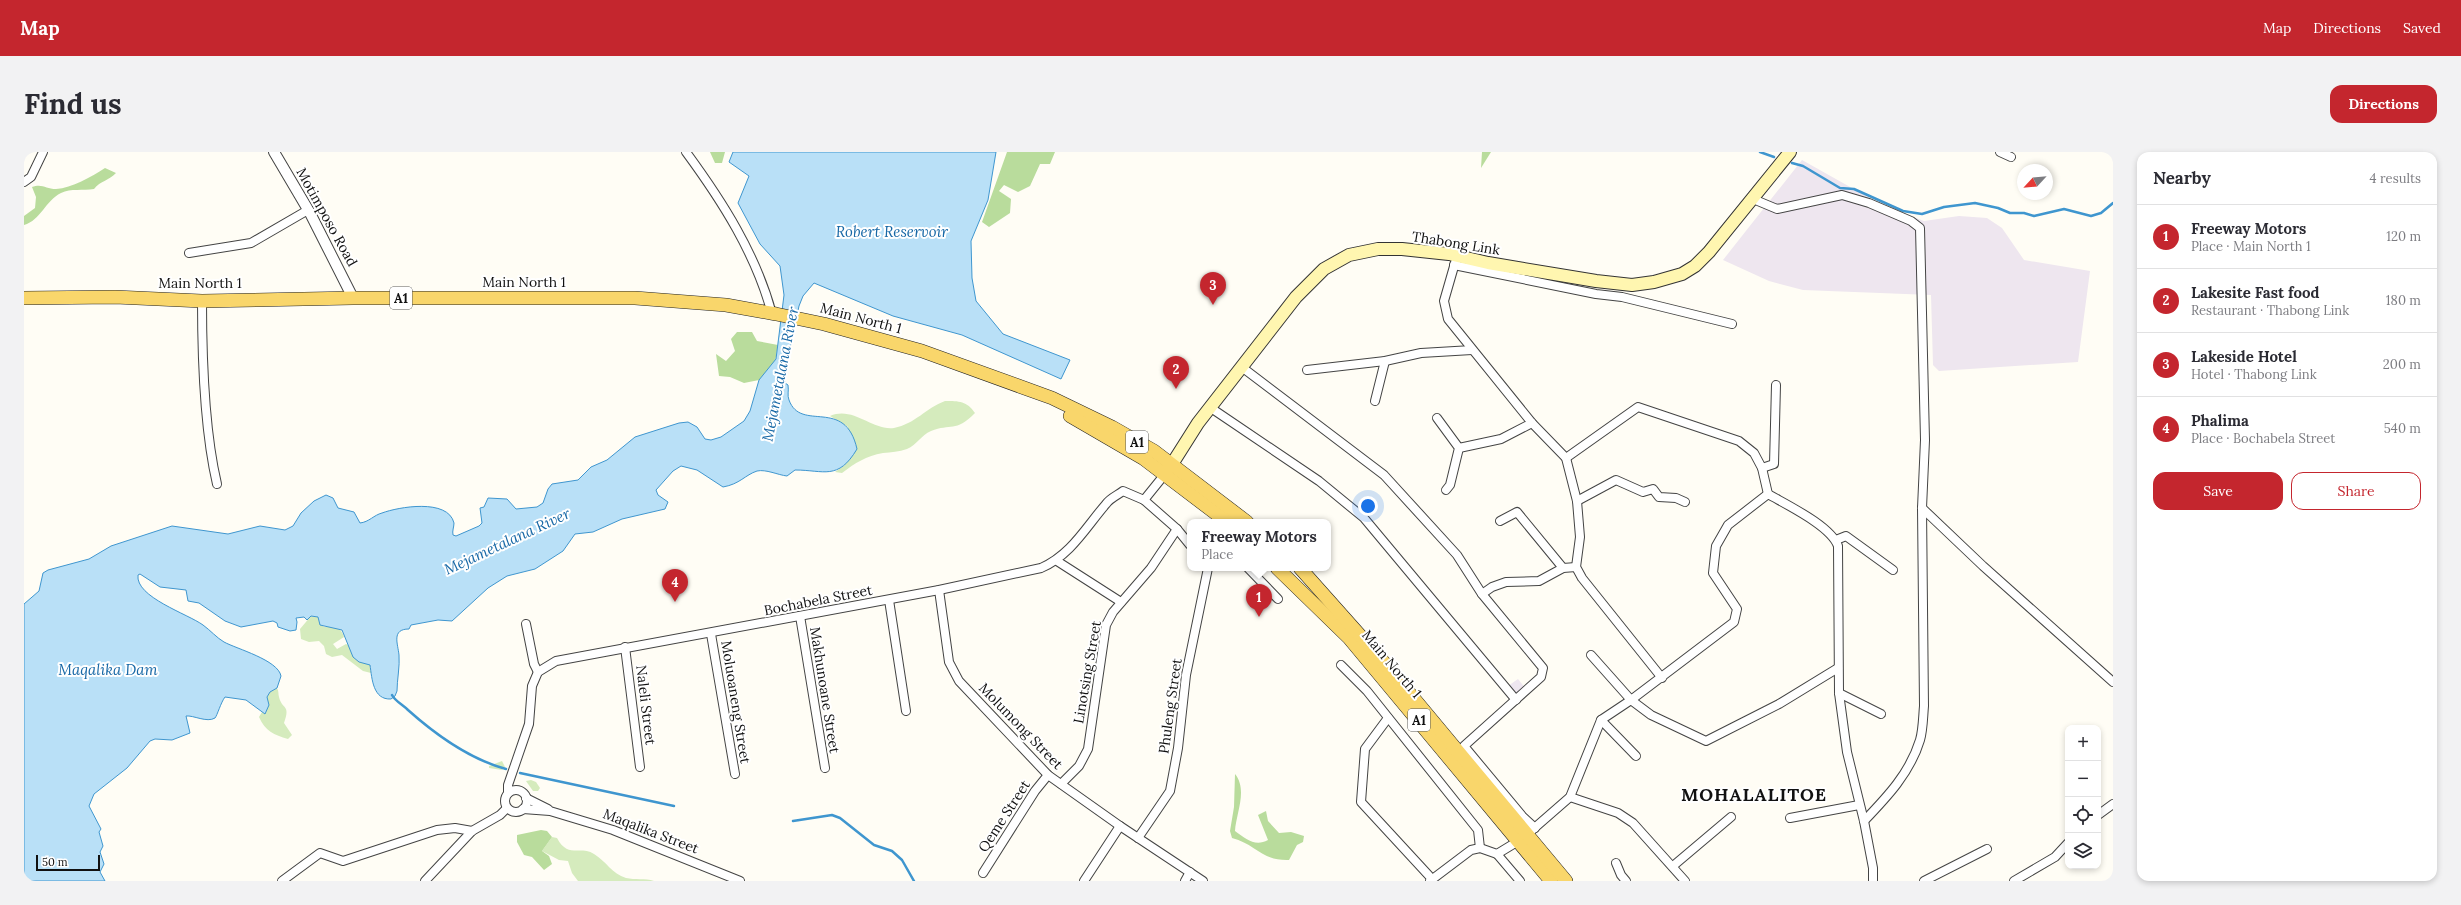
<!DOCTYPE html>
<html lang="en">
<head>
<meta charset="utf-8">
<style>
	:root { --surface:#fff; --page:#f2f2f3; --text:#2b2b33; --muted:#7c7c81; --line:#e1e1e2; --accent:#c4262e }
	body { margin:0; font-family:Lora,serif; background:var(--page); color:var(--text) }
	.controls { position:absolute; right:12px; bottom:12px; display:grid; overflow:hidden; border-radius:8px; box-shadow:0 2px 6px #0003 }
	.controls button { width:36px; height:36px; display:grid; place-items:center; padding:0; border:0; border-bottom:1px solid var(--line); background:var(--surface); color:var(--text); font:20px sans-serif }
	.compass { position:absolute; left:1993px; top:12px; width:36px; height:36px; border-radius:50%; background:var(--surface); box-shadow:0 2px 6px #0003; rotate:244deg }
	.scale { position:absolute; left:12px; bottom:10px; width:64px; box-sizing:border-box; padding-left:4px; border:2px solid #111; border-top:0; font-size:11px; line-height:14px; white-space:nowrap; color:#111; -webkit-text-stroke:3px #fff; paint-order:stroke }
	.you { position:absolute; left:1344px; top:354px; width:14px; height:14px; margin:-10px; border:3px solid #fff; border-radius:50%; background:#1a73e8; box-shadow:0 0 0 6px #1a73e833 }
	.badge { display:grid; place-items:center; width:26px; height:26px; border-radius:50%; background:var(--accent); color:#fff; font-size:13px; font-weight:700 }
	.pin { position:absolute; translate:-50% -33px; filter:drop-shadow(0 1px 2px #0008) }
	.pin::after { content:''; position:absolute; top:21px; width:14px; height:12px; background:inherit; clip-path:polygon(0 0,100% 0,50% 100%) }
	.popup { position:absolute; left:1163px; top:367px; width:144px; height:52px; box-sizing:border-box; display:grid; place-content:center; border-radius:8px; background:var(--surface); filter:drop-shadow(0 1px 3px #0005); font-size:13px; white-space:nowrap; color:var(--muted) }
	.popup b { font-size:15px; color:var(--text) }
	.popup::after { content:''; position:absolute; left:50%; top:100%; margin-left:-8px; border:8px solid transparent; border-top-color:var(--surface) }
	.list { margin:0; padding:0; list-style:none }
	h2 { display:flex; justify-content:space-between; align-items:center; height:52px; margin:0; padding:0 16px; font-size:17px }
	h2 small { font-size:13px; font-weight:400; color:var(--muted) }
	.list li { display:grid; grid-template-columns:26px 1fr auto; gap:12px; align-items:center; box-sizing:border-box; height:64px; padding:0 16px; border-top:1px solid var(--line) }
	.list b { display:block; font-size:15px; white-space:nowrap }
	.list p { margin:0; font-size:13px; white-space:nowrap; color:var(--muted) }
	.list em { font-size:13px; font-style:normal; color:var(--muted) }
	.actions { display:flex; gap:8px; padding:12px 16px }
	.actions a { flex:1; padding:9px 0; border:1px solid var(--accent); border-radius:12px; text-align:center; font-size:14px; color:var(--accent) }
	.actions .main { background:var(--accent); color:#fff }
	.icon { flex:none; width:22px; height:22px; fill:none; stroke:currentColor; stroke-width:2; stroke-linecap:round; stroke-linejoin:round }
	.map { position:relative; flex:none; width:2089px; height:729px; overflow:hidden; border-radius:12px }
	header { display:flex; align-items:center; gap:24px; box-sizing:border-box; height:56px; padding:0 20px; background:var(--accent); color:#fff }
	header strong { font-size:19px }
	nav { display:flex; gap:22px; margin-inline-start:auto; font-size:14px }
	.intro { display:flex; align-items:center; justify-content:space-between; box-sizing:border-box; height:96px; padding:0 24px }
	h1 { margin:0; font-size:28px }
	.button { padding:10px 18px; border-radius:12px; background:var(--accent); color:#fff; font-size:14px; font-weight:700 }
	main { display:flex; gap:24px; padding:0 24px }
	aside { flex:1; background:var(--surface); border-radius:12px; box-shadow:0 2px 6px #0003 }
	.map>svg:first-child { display:block }
</style>
</head>
<body>
<header>
<strong>Map</strong>
<nav><a>Map</a><a>Directions</a><a>Saved</a></nav>
</header>
<div class="intro"><h1>Find us</h1><a class="button">Directions</a></div>
<main>
<div class="map">
<svg width="2089" height="729" viewBox="0 0 2089 729">
	<rect width="100%" height="100%" fill="#fffdf5"/>
	<!-- industrial -->
	<g fill="#eee6ef">
		<path d="M1778 8 1860 54 1900 69 1935 64 1963 66 1978 76 2000 108 2066 119 2054 210 1915 219 1909 213 1907 143 1779 138 1745 129 1699 108Z"/>
		<path d="M1494 527 1502 537 1492 544 1484 534Z"/>
	</g>
	<!-- green -->
	<g fill="#d5ebbd">
		<path d="M921 249C935 249 943 249 951 261 931 281 927 271 907 279 897 283 893 293 883 297 875 300 867 300 859 301 842 304 831 311 818 321L811 320 821 313 824 275 806 264C830 254 848 279 870 276 891 272 902 256 921 249Z"/>
		<path d="M287 464 294 465 296 473 301 475C310 473 318 476 320 485L309 492 313 497 322 492 326 494 329 505 346 513 347 521 339 519 318 503 308 505 302 502 300 494 295 489 285 490 277 487 276 477Z"/>
		<path d="M253 536C255 539 254 542 255 545 258 558 267 552 260 571L268 583 264 587C250 583 241 579 235 565L238 560 241 561 243 545 246 540Z"/>
		<path d="M478 609 481 615 478 618 465 616V614Z"/>
		<path d="M507 628 512 630 516 636 514 639H509L502 629Z"/>
		<path d="M528 685 533 686C544 707 556 693 570 702 582 709 588 722 602 726 611 728 621 726 630 729H554L548 721 544 709 535 708 518 699Z"/>
	</g>
	<!-- forest -->
	<g fill="#b9dc9c">
		<path d="M686 0H701L698 11H691Z"/>
		<path d="M983 0H1031L1026 12H1016L1006 34 994 40 980 33 975 39 987 47 986 61 965 75 958 70Z"/>
		<path d="M1458 0H1467L1457 16Z"/>
		<path d="M81 16 92 21C86 28 76 29 70 37 59 39 47 36 37 41 21 49 17 68 0 73V64L11 56 12 45 8 35C18 31 22 37 32 37 48 36 67 25 81 16Z"/>
		<path d="M713 180H728L733 189 754 193 751 210 735 228 720 231 706 225 695 224 692 202 702 209 711 199 707 187Z"/>
		<path d="M1211 622C1224 638 1212 661 1211 679 1222 687 1231 695 1244 688L1234 663 1242 659 1244 669 1255 681 1267 680 1280 684 1279 690 1273 693 1265 708C1237 709 1232 692 1208 686L1206 679 1210 655Z"/>
		<path d="M517 678 523 679 528 685 518 699 525 704 528 712 520 718 508 705 500 703 493 690V683Z"/>
	</g>
	<!-- water -->
	<path fill="#b9e0f7" stroke="#3f96cf" d="M709 0H972L964 48 947 89 948 126 952 149 979 182 1046 208 1037 227 938 183 869 164 790 131 779 144 775 154 763 210 761 231 764 233C765 239 763 243 765 248 777 281 821 244 833 297 814 329 800 318 771 318L763 324C754 323 742 317 733 319 721 323 716 332 699 335L673 318 657 314 649 319 632 338 634 343 644 350 641 357 598 367 569 380 551 382 539 399 511 417 483 424 464 436 428 469 414 468 387 473 385 477C367 477 374 492 375 503 376 514 373 528 373 539L371 544 367 547C349 548 348 527 346 513L335 510 329 505 318 478 296 473 294 465 287 464 283 468 280 465 272 466 273 470 272 478 266 479 254 475 253 471 249 469 217 475 201 469 175 451 164 449 162 438 136 435 116 422 114 423C111 445 164 462 179 473 186 478 193 486 200 490 213 497 254 508 257 524L253 536 246 540 243 545 245 553 241 562 222 548 201 545C197 550 193 564 191 566 183 571 169 563 162 564L166 581 148 588 131 587 126 589 103 616 70 642 65 654 77 677 75 680 79 694 76 700 80 712 76 720 81 729H0V452L15 439 19 421 24 418 65 407 87 394 148 374 204 382 236 374 261 378 269 374 277 361 290 349 302 343 309 346 314 356 330 360 336 371C345 370 350 363 358 361 374 355 424 346 430 371 430 375 428 379 429 383L432 384 455 374 458 371 456 356 460 355 464 346 483 347 492 357 513 355 519 351 524 337 528 332 554 328 567 315 583 308 611 285 655 271 664 270 673 275 681 287 687 288 697 285 720 269 726 259 735 228 752 207 760 143 756 114 736 92 714 51 725 24 705 10Z"/>
	<g fill="none" stroke-linecap="round" stroke-linejoin="round">
		<!-- stream -->
		<g stroke="#3f96cf" stroke-width="2.5">
			<path d="M1736 0 1750 5"/>
			<path d="M1768 11 1779 14 1816 36 1830 37 1879 59 1898 62 1920 55 1951 51 1974 56 1986 61H2000L2010 64 2040 57 2067 64 2077 61 2089 51"/>
			<path d="M368 543C371 549 379 553 384 558 412 583 445 607 482 617"/>
			<path d="M496 621 650 654"/>
			<path d="M769 669 808 663 816 666 850 693 868 699 878 708 890 729"/>
		</g>
		<!-- minor casing -->
		<g stroke="#444" stroke-width="10">
			<g id="minor">
				<path d="M662 0C698 49 732 102 748 162"/>
				<path d="M1976 0 1987 5"/>
				<path d="M0 30 7 25 19 0"/>
				<path d="M1729 47 1753 57 1818 43 1845 51 1887 69 1896 76 1901 288 1898 356 1900 554C1899 565 1899 578 1896 588 1886 621 1863 645 1840 669"/>
				<path d="M165 101 227 91 284 58"/>
				<path d="M1433 104 1420 149 1424 167 1508 271 1542 306 1553 349 1556 385 1552 415 1558 426 1638 526"/>
				<path d="M1430 113 1572 142 1598 145 1708 172"/>
				<path d="M178 149C178 205 180 277 193 332"/>
				<path d="M1219 216 1360 323 1433 403 1458 442 1519 516 1517 525 1440 594 1499 665 1511 676"/>
				<path d="M1283 218 1361 209 1397 201 1448 198"/>
				<path d="M1351 249 1361 209"/>
				<path d="M1187 256 1295 329 1340 366 1492 548"/>
				<path d="M1413 266 1435 296 1426 333 1422 338"/>
				<path d="M1435 296 1477 287 1508 271"/>
				<path d="M1542 306 1614 255 1715 289 1730 301 1738 316 1744 342"/>
				<path d="M1738 316 1750 312 1752 233"/>
				<path d="M1120 348 1153 377 1166 393"/>
				<path d="M1553 349 1592 328 1619 340 1629 337 1635 345 1652 346 1661 350"/>
				<path d="M1898 356 1959 414 2089 530"/>
				<path d="M1476 369 1493 360 1539 416"/>
				<path d="M1812 388 1822 384 1869 418"/>
				<path d="M1033 409 1097 450"/>
				<path d="M1224 416 1254 447"/>
				<path d="M915 438 925 510 935 529 1024 623 1096 674 1179 729"/>
				<path d="M1458 442 1468 435 1482 430 1515 429 1539 416 1552 415"/>
				<path d="M865 448 882 559"/>
				<path d="M776 464 801 616"/>
				<path d="M502 472 510 512 514 520"/>
				<path d="M687 482 711 622"/>
				<path d="M601 495 616 615"/>
				<path d="M1567 503 1607 548 1710 470 1713 457 1689 421 1692 394 1704 373 1744 342C1763 353 1807 374 1814 394L1815 541 1823 600 1840 669 1849 716V729"/>
				<path d="M1317 513 1343 539 1454 678 1456 696"/>
				<path d="M1815 541 1857 562"/>
				<path d="M1364 566 1341 597 1337 650 1408 727"/>
				<path d="M1577 568 1612 604"/>
				<path d="M1037 632 1055 614 1064 597 1082 473 1089 460 1127 416 1153 377"/>
				<circle cx="492" cy="649" r="11"/>
				<path d="M484 641V633L505 572 508 534 514 520 532 509 915 438 1017 416C1047 403 1062 375 1082 352 1086 346 1094 343 1099 339L1120 348 1141 322"/>
				<path d="M1546 645 1594 661 1609 671 1661 729"/>
				<path d="M502 646 524 657"/>
				<path d="M499 657 526 659 589 678 716 729"/>
				<path d="M2074 663 2089 652"/>
				<path d="M1766 666 1835 653"/>
				<path d="M1507 679 1546 645 1577 568 1607 548 1627 563 1682 589 1755 552 1814 516"/>
				<path d="M1114 686 1146 639 1154 596 1162 523 1184 416"/>
				<path d="M1473 702 1496 729"/>
				<path d="M1592 711 1597 723 1602 729"/>
				<path d="M1649 714 1707 665"/>
				<path d="M959 721 1011 639 1024 623"/>
				<path d="M258 729 296 701 319 709 413 678 431 676 448 679"/>
				<path d="M401 729 448 679 476 663 483 656"/>
				<path d="M1060 729 1096 674"/>
				<path d="M1161 729 1166 720"/>
				<path d="M1406 729 1447 698 1456 696 1473 702 1496 688"/>
				<path d="M1900 729 1963 697"/>
				<path d="M1990 729 2031 705 2044 691"/>
			</g>
		</g>
		<!-- tertiary casing -->
		<g stroke="#444" stroke-width="12">
			<path id="tertiary" d="M250 0 286 61 329 146"/>
		</g>
		<!-- secondary casing -->
		<g stroke="#333" stroke-width="14">
			<path id="secondary" d="M1143 320 1174 271 1272 145 1300 117 1325 103 1354 97H1378L1425 102 1464 111 1572 129 1608 133 1630 130 1658 122 1671 114 1685 100 1766 0"/>
		</g>
		<!-- primary casing -->
		<g stroke="#222" stroke-width="14">
			<g id="primary">
				<path d="M0 146 91 145 178 149 329 146H611L702 153 752 162 800 172 898 199 1028 246 1088 275 1130 299 1223 370"/>
				<path d="M1046 264 1120 307 1203 370"/>
				<path d="M1253 416 1325 486 1527 729"/>
				<path d="M1276 416 1357 507 1542 729"/>
			</g>
		</g>
		<!-- minor -->
		<use href="#minor" stroke="#fff" stroke-width="8"/>
		<!-- tertiary -->
		<use href="#tertiary" stroke="#fff" stroke-width="10"/>
		<!-- secondary -->
		<use href="#secondary" stroke="#fff6b0" stroke-width="12"/>
		<!-- primary -->
		<use href="#primary" stroke="#f9d66b" stroke-width="13"/>
	</g>
	<g text-anchor="middle" dominant-baseline="central" stroke-width="4" stroke-linejoin="round" paint-order="stroke">
		<!-- shield labels -->
		<g fill="#fff" stroke="#585858" stroke-width="1">
			<rect x="366" y="135" width="22" height="22" rx="3"/>
			<rect x="1102" y="279" width="22" height="22" rx="3"/>
			<rect x="1384" y="557" width="22" height="22" rx="3"/>
		</g>
		<g font-size="13" font-weight="bold" fill="#111">
			<text x="377" y="146">A1</text>
			<text x="1113" y="290">A1</text>
			<text x="1395" y="568">A1</text>
		</g>
		<!-- street labels -->
		<g font-size="14" fill="#111" stroke="#fff">
			<text transform="translate(303 65) rotate(61)">Motimposo Road</text>
			<text transform="translate(1432 91) rotate(9)">Thabong Link</text>
			<text x="500" y="130">Main North 1</text>
			<text x="176" y="131">Main North 1</text>
			<text transform="translate(837 166) rotate(15)">Main North 1</text>
			<text transform="translate(794 448) rotate(-11)">Bochabela Street</text>
			<text transform="translate(1368 512) rotate(50)">Main North 1</text>
			<text transform="translate(1063 520) rotate(-80)">Linotsing Street</text>
			<text transform="translate(801 538) rotate(81)">Makhunoane Street</text>
			<text transform="translate(712 550) rotate(81)">Moluoaneng Street</text>
			<text transform="translate(622 553) rotate(83)">Naleli Street</text>
			<text transform="translate(1146 554) rotate(-82)">Phuleng Street</text>
			<text transform="translate(997 574) rotate(46)">Molumong Street</text>
			<text transform="translate(980 664) rotate(-57)">Qeme Street</text>
			<text transform="translate(627 679) rotate(21)">Maqalika Street</text>
		</g>
		<!-- water labels -->
		<g font-size="15" font-style="italic" fill="#1768a6" stroke="#fff">
			<text x="868" y="79">Robert Reservoir</text>
			<text transform="translate(756 222) rotate(-79)">Mejametalana River</text>
			<text transform="translate(483 389) rotate(-25)">Mejametalana River</text>
			<text x="84" y="517">Maqalika Dam</text>
		</g>
		<!-- district labels -->
		<g font-size="18" font-weight="bold" letter-spacing="1" fill="#111" stroke="#fff">
			<text x="1730" y="642">MOHALALITOE</text>
		</g>
	</g>
</svg>
<div class="controls">
<button>+</button>
<button>−</button>
<button><svg class="icon" aria-label="locate" viewBox="0 0 24 24"><circle cx="12" cy="12" r="6"/><path d="M12 2v4M12 18v4M2 12h4M18 12h4"/></svg></button>
<button><svg class="icon" aria-label="layers" viewBox="0 0 24 24"><path d="M12 4l9 5-9 5-9-5zM3 14l9 5 9-5"/></svg></button>
</div>
<svg class="compass" viewBox="-18 -18 36 36"><path d="M0-13l5 13h-10z" fill="#e53935"/><path d="M0 13l5-13h-10z" fill="#7c7c81"/></svg>
<div class="scale">50 m</div>
<div class="you"></div>
<div class="pin badge" style="left:1235px;top:465px">1</div>
<div class="popup"><b>Freeway Motors</b>Place</div>
<div class="pin badge" style="left:1152px;top:237px">2</div>
<div class="pin badge" style="left:1189px;top:153px">3</div>
<div class="pin badge" style="left:651px;top:450px">4</div>
</div>
<aside>
<h2>Nearby<small>4 results</small></h2>
<ul class="list">
<li><span class="badge">1</span><div><b>Freeway Motors</b><p>Place · Main North 1</p></div><em>120 m</em></li>
<li><span class="badge">2</span><div><b>Lakesite Fast food</b><p>Restaurant · Thabong Link</p></div><em>180 m</em></li>
<li><span class="badge">3</span><div><b>Lakeside Hotel</b><p>Hotel · Thabong Link</p></div><em>200 m</em></li>
<li><span class="badge">4</span><div><b>Phalima</b><p>Place · Bochabela Street</p></div><em>540 m</em></li>
</ul>
<div class="actions"><a class="main">Save</a><a>Share</a></div>
</aside>
</main>
</body>
</html>
